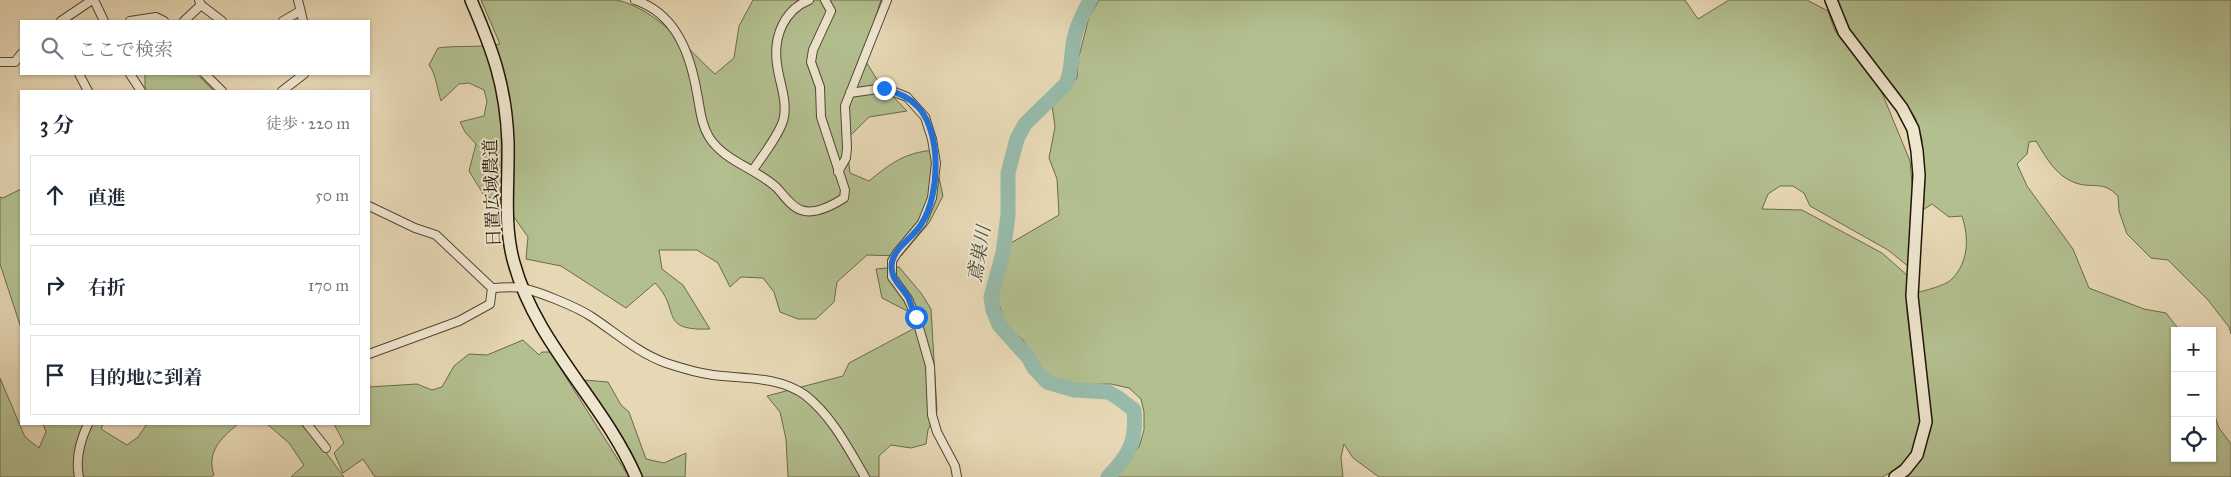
<!DOCTYPE html>
<html lang="ja">
<head>
<meta charset="utf-8">
<style>
	:root { --surface:#fff; --page:#f6f6f7; --text:#1f2937; --muted:#747a83; --line:#e0e1e3 }
	body { margin:0; font-family:"IM FELL Great Primer","Noto Serif JP",serif; background:var(--page); color:var(--text) }
	.controls { position:absolute; right:15px; bottom:15px; display:grid; overflow:hidden; border-radius:0px; box-shadow:0 1px 4px #0004 }
	.controls button { width:45px; height:45px; display:grid; place-items:center; padding:0; border:0; border-bottom:1px solid var(--line); background:var(--surface); color:var(--text); font:25px sans-serif }
	.stop { position:absolute; width:15px; height:15px; margin:-11px; border:4px solid #1a73e8; border-radius:50%; background:#fff }
	.stop.end { background:#1a73e8; border-color:#fff; box-shadow:0 1px 5px #0008 }
	.list { margin:0; padding:0; list-style:none }
	h2 { display:flex; justify-content:space-between; align-items:center; height:65px; margin:0; padding:0 20px; font-size:21px }
	h2 small { font-size:16px; font-weight:400; color:var(--muted) }
	.list li { display:grid; grid-template-columns:32px 1fr auto; gap:15px; align-items:center; box-sizing:border-box; height:80px; margin:0 10px 10px; padding:0 10px; border:1px solid var(--line); border-radius:0px }
	.list b { display:block; font-size:19px; white-space:nowrap }
	.list em { font-size:16px; font-style:normal; color:var(--muted) }
	.icon { flex:none; width:28px; height:28px; fill:none; stroke:currentColor; stroke-width:2; stroke-linecap:round; stroke-linejoin:round }
	.map { position:relative; flex:none; width:2231px; height:477px; overflow:hidden }
	.search { position:absolute; background:var(--surface); box-shadow:0 1px 4px #0004; left:20px; top:20px; width:350px; height:55px; display:flex; align-items:center; gap:12px; box-sizing:border-box; padding:0 18px; border-radius:0px; color:var(--muted); font-size:19px }
	.panel { position:absolute; background:var(--surface); box-shadow:0 1px 4px #0004; left:20px; top:90px; width:350px; height:335px; border-radius:0px }
	.map>svg:first-child { display:block }
</style>
</head>
<body>
<div class="map">
<svg width="2231" height="477" viewBox="0 0 2231 477">
	<rect width="100%" height="100%" fill="#e7d8b5"/>
	<filter id="stains"><feTurbulence type="fractalNoise" baseFrequency=".004" numOctaves="4"/><feColorMatrix values="0 0 0 0 .2 0 0 0 0 .09 0 0 0 0 .02 0 0 0 .5 -.17"/></filter>
	<radialGradient id="worn" r=".72"><stop offset=".6" stop-color="#630" stop-opacity="0"/><stop offset="1" stop-color="#630" stop-opacity=".3"/></radialGradient>
	<!-- green -->
	<g fill="#b3bf8f" stroke="#6a6a4b">
		<path d="M481 0H617C658 10 685 47 715 74L734 58 739 26 753 0H881L863 57 878 81 907 111 869 117 846 140 850 173 869 181C891 163 904 153 933 150L943 196 929 223 901 256 867 255 837 282 834 302 816 319H798L780 312 774 292 763 278 741 277 730 287 718 263 697 250H659L662 269 683 285 710 329C657 331 682 310 655 283L626 308 561 266 526 259 528 237 502 200 485 197 469 171 476 144 465 132 460 122 484 116 487 101 484 90 469 83 459 84 441 101C437 89 436 74 429 65L438 48C459 45 479 48 500 44Z"/>
		<path d="M1099 0H1685L1698 19 1729 0H1807L1828 11 1835 31 1880 88 1910 161 1915 216 1914 271 1888 250 1810 206 1804 193 1793 186H1780L1768 194 1762 209 1802 210 1882 253 1908 276 1907 312 1921 423 1915 447 1899 468 1882 477H1379L1353 458 1344 444 1341 457 1343 477H1104L1118 462 1130 456 1139 447 1144 430V412L1141 399 1129 388 1111 384 1071 385 1048 376 1023 340 1006 327 998 301 994 263 1004 247 1059 215 1057 179 1049 158 1055 127 1052 105 1077 78 1078 60 1089 17Z"/>
		<path d="M1837 0H2231V334L2229 327 2208 300 2168 260 2151 258 2127 234 2119 211 2118 196C2103 181 2097 188 2079 184 2057 178 2047 159 2036 141L2029 142 2027 154 2017 164 2027 186 2073 249 2089 288 2144 309 2166 313 2180 331H2175V458H2212V408L2219 428 2231 444V477H1905L1921 454 1931 422 1916 293C1926 290 1945 286 1952 279 1969 261 1969 238 1962 216L1949 217 1932 204 1921 211 1922 139 1915 117 1896 89 1850 35Z"/>
		<path d="M145 74H197L214 91H145Z"/>
		<path d="M21 189V328L0 264V197L3 198Z"/>
		<path d="M899 267 921 293 931 309 937 411 928 430 926 444 911 448 891 445 879 456V477H788L786 439 780 412 767 396 843 376 849 363 913 329V314L882 298 876 269Z"/>
		<path d="M523 340 539 355 542 352H550L629 477H375L363 459 343 473 334 453 344 443 334 424H369V387L417 384 432 390 442 387 454 366 469 354 487 355Z"/>
		<path d="M0 378 25 437 39 448 46 432 43 424H103L101 429 127 445 138 437 147 424H238C221 438 206 452 214 475L211 477H0Z"/>
		<path d="M584 380 608 382 621 405 629 412 646 459 664 463 686 453 685 477H643L631 452Z"/>
		<path d="M267 424H305L344 477H291L304 465 289 443Z"/>
	</g>
	<g fill="none" stroke-linecap="round" stroke-linejoin="round">
		<!-- river -->
		<path stroke="#97baaa" stroke-width="15" d="M1090 0C1083 14 1075 29 1073 45 1071 58 1072 72 1066 84L1025 124 1017 139 1008 173V215L1003 253 991 297 993 310 999 325 1028 357 1034 368 1047 382 1074 390 1108 392 1117 397 1134 410C1137 442 1129 455 1108 477"/>
		<!-- street casing -->
		<g stroke="#524632" stroke-width="10">
			<g id="street">
				<path d="M94 0 104 21"/>
				<path d="M199 0 201 5 222 21"/>
				<path d="M298 0 303 21"/>
				<path d="M635 0C676 14 690 53 697 93 700 108 701 124 709 137 724 161 755 168 776 187 783 194 791 207 801 210 814 215 833 205 844 198L845 190 821 117 820 87 811 62 813 50 831 11 825 0"/>
				<path d="M61 21 92 0"/>
				<path d="M130 21 156 17 164 21"/>
				<path d="M184 21 201 5"/>
				<path d="M283 21 300 11"/>
				<path d="M0 62H15L21 54"/>
				<path d="M79 74 88 91"/>
				<path d="M130 74 141 91"/>
				<path d="M205 74 222 91"/>
				<path d="M282 91 304 74"/>
				<path d="M850 93 884 88 907 97 925 117 932 139 936 163 932 198 922 223 897 253 892 261V277L908 299 916 317 930 366 932 415 937 432 955 466 957 477"/>
				<path d="M753 170C761 158 782 131 784 117 787 98 779 82 777 64 773 37 784 10 809 0"/>
				<path d="M838 172 846 158 847 148 845 106 887 0"/>
				<path d="M369 206 415 228 436 235 492 288C501 288 513 286 522 288 540 292 577 307 592 317 616 333 638 353 666 363 681 368 698 373 713 375 743 379 779 376 805 395 832 416 848 448 865 477"/>
				<path d="M369 354 459 321 490 304 492 288"/>
				<path d="M307 424 326 448"/>
				<path d="M79 477C75 458 80 441 88 424"/>
			</g>
		</g>
		<!-- secondary casing -->
		<g stroke="#201507" stroke-width="14">
			<g id="secondary">
				<path d="M471 0C493 51 506 86 508 142 509 182 503 225 514 263 536 344 603 401 636 477"/>
				<path d="M1831 0 1844 32 1902 108 1913 129 1917 151 1919 175 1912 296 1926 422 1917 455 1905 470 1895 477"/>
			</g>
		</g>
		<!-- street -->
		<use href="#street" stroke="#efe6cf" stroke-width="8"/>
		<!-- secondary -->
		<use href="#secondary" stroke="#efe6cf" stroke-width="11"/>
	</g>
	<g fill="none" stroke-linecap="round" stroke-linejoin="round">
		<!-- route -->
		<path stroke="#1a73e8" stroke-width="6" d="M884 88C896 93 908 96 917 106 942 131 940 194 922 223 915 236 895 247 892 262 889 279 902 286 909 299 911 305 913 311 916 317"/>
	</g>
	<g text-anchor="middle" dominant-baseline="central" stroke-width="4" stroke-linejoin="round" paint-order="stroke">
		<!-- street labels -->
		<g font-size="18" fill="#201507" stroke="#efe6cf">
			<text transform="translate(492 193) rotate(-92)">日置広域農道</text>
		</g>
		<!-- water labels -->
		<g font-size="19" font-style="italic" fill="#4a4f40" stroke="#efe6cf">
			<text transform="translate(979 254) rotate(-80)">鳶巣川</text>
		</g>
	</g>
	<rect width="100%" height="100%" filter="url(#stains)"/>
	<rect width="100%" height="100%" fill="url(#worn)"/>
</svg>
<div class="controls">
<button>+</button>
<button>−</button>
<button><svg class="icon" aria-label="locate" viewBox="0 0 24 24"><circle cx="12" cy="12" r="6"/><path d="M12 2v4M12 18v4M2 12h4M18 12h4"/></svg></button>
</div>
<div class="stop" style="left:916px;top:317px"></div>
<div class="stop end" style="left:884px;top:88px"></div>
<div class="search"><svg class="icon" aria-label="search" viewBox="0 0 24 24"><circle cx="10" cy="10" r="6"/><path d="M15 15l6 6"/></svg>ここで検索</div>
<section class="panel">
<h2>3 分<small>徒歩 · 220 m</small></h2>
<ul class="list">
<li><svg class="icon" aria-label="ahead" viewBox="0 0 24 24"><path d="M12 20V5M6 11l6-6 6 6"/></svg><div><b>直進</b></div><em>50 m</em></li>
<li><svg class="icon" aria-label="right" viewBox="0 0 24 24"><path d="M7 20v-9h11M14 6l5 5-5 5"/></svg><div><b>右折</b></div><em>170 m</em></li>
<li><svg class="icon" aria-label="arrive" viewBox="0 0 24 24"><path d="M6 21V4h12l-3 4 3 4H6"/></svg><div><b>目的地に到着</b></div></li>
</ul>
</section>
</div>
</body>
</html>
